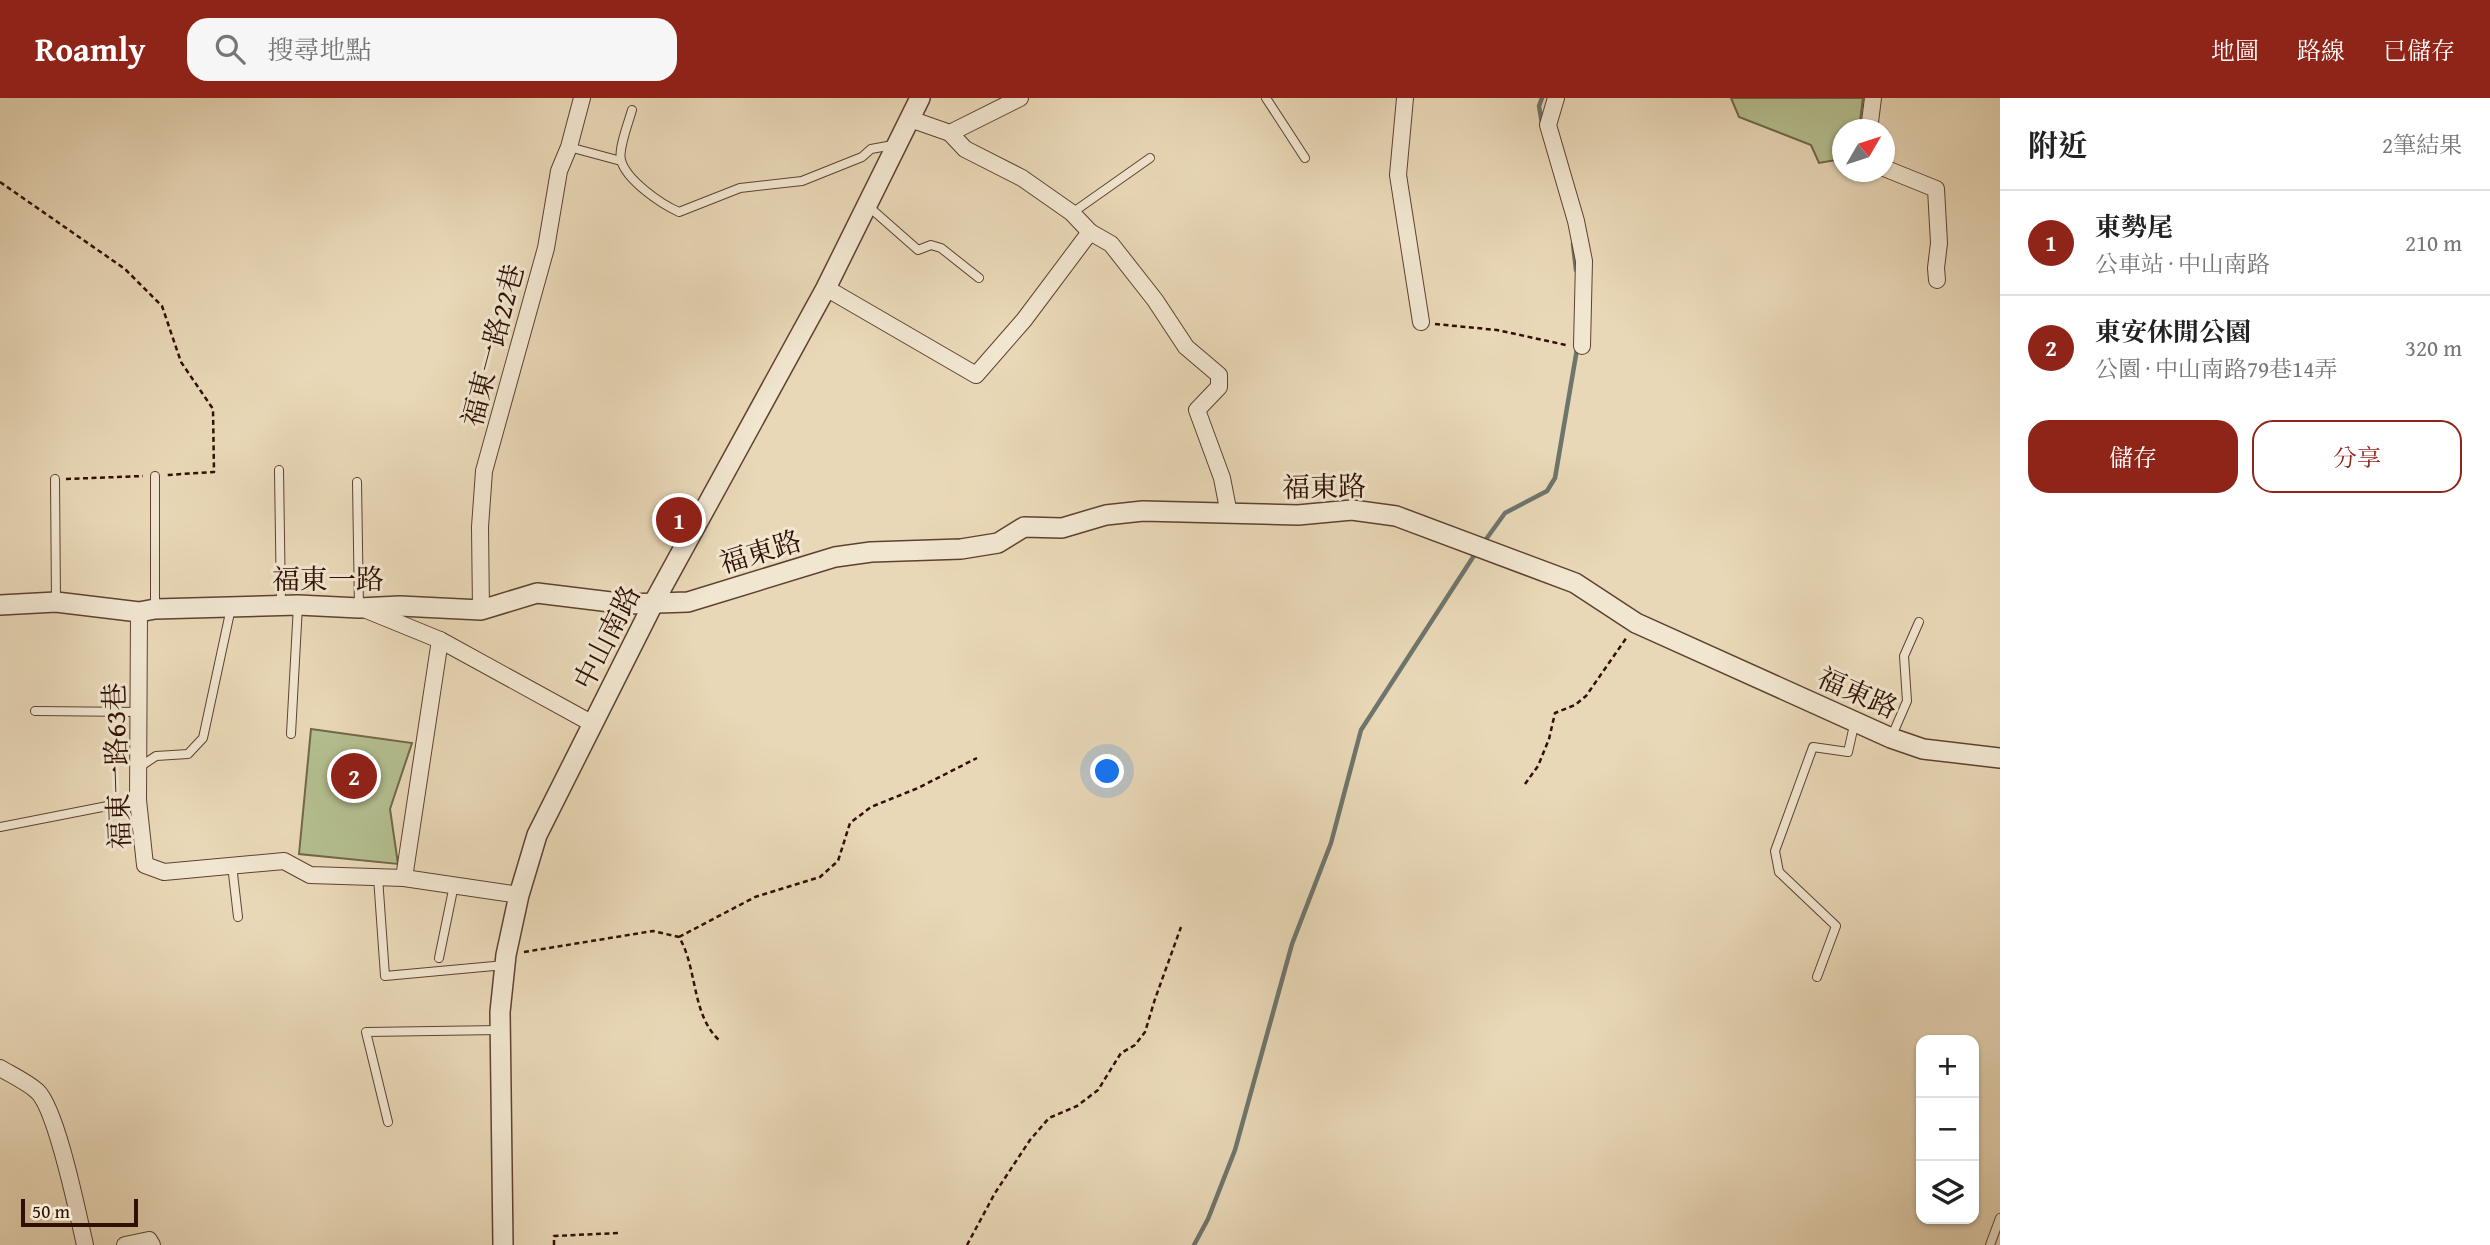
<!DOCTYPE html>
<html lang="zh-TW">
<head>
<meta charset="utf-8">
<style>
	:root { --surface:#fff; --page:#f6f6f6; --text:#222; --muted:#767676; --line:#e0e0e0; --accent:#8f2418 }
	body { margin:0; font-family:"Gentium Book Plus","Noto Serif TC",serif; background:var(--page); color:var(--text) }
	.controls { position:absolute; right:21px; bottom:21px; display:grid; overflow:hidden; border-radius:14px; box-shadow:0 2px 5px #0004 }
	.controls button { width:63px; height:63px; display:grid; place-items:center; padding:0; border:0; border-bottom:2px solid var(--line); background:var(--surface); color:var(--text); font:35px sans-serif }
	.compass { position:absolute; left:1832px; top:21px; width:63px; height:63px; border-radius:50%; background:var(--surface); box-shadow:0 2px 5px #0004; rotate:51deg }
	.scale { position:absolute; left:21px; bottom:18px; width:117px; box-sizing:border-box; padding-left:7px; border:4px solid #310f03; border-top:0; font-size:19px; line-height:24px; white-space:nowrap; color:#310f03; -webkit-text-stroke:5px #f1e6d0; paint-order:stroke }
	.you { position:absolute; left:1108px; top:674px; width:24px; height:24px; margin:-18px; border:5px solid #fff; border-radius:50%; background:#1a73e8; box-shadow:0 0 0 10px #1a73e833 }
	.badge { display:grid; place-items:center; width:46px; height:46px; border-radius:50%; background:var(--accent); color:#fff; font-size:23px; font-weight:700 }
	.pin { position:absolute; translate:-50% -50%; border:4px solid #fff; box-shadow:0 2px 7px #0006 }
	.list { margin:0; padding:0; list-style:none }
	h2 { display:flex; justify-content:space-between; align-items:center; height:91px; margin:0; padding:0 28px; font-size:30px }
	h2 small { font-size:23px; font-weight:400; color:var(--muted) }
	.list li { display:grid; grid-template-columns:46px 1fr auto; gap:21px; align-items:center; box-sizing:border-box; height:105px; padding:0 28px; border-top:2px solid var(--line) }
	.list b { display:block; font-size:26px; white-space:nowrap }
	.list p { margin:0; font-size:23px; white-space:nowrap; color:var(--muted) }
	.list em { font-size:23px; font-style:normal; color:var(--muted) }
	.actions { display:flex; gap:14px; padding:21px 28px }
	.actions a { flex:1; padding:16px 0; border:2px solid var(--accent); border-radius:21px; text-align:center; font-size:24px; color:var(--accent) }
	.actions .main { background:var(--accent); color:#fff }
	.icon { flex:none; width:38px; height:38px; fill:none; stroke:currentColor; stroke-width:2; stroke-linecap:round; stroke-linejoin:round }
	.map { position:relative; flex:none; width:2000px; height:1147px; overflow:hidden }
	header { display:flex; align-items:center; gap:42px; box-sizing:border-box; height:98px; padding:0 35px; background:var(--accent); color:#fff }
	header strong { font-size:33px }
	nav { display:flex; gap:38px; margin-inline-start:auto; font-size:24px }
	.search { width:490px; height:63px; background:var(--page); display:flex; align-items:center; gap:18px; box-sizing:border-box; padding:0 24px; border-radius:21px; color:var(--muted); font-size:26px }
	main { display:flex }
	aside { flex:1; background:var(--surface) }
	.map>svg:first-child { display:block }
</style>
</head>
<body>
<header>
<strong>Roamly</strong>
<div class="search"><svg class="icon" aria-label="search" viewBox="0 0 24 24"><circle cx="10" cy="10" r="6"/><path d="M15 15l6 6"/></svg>搜尋地點</div>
<nav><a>地圖</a><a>路線</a><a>已儲存</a></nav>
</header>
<main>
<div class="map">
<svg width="2000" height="1147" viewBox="0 0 2000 1147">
	<rect width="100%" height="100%" fill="#e9d8b7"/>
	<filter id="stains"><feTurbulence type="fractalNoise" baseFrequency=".00286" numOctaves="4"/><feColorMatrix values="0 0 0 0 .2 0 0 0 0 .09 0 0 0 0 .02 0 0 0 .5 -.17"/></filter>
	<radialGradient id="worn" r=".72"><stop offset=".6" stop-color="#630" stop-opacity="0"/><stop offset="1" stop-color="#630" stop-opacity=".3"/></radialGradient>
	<!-- green -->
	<g fill="#b4bf90" stroke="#72674a" stroke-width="2">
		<path d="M1731 0H1863L1859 31 1842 32V61L1819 65 1811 47 1739 19Z"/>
		<path d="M311 631 412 645 390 711 398 766 299 756Z"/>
	</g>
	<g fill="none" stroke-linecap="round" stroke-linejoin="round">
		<!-- stream -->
		<g stroke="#6e756c" stroke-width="4.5">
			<path d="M1542 0 1539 8 1542 26"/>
			<path d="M1573 146 1576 172"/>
			<path d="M1484 444 1505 415 1547 393 1555 380 1577 251"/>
			<path d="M1194 1147 1208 1121 1235 1052 1292 846 1331 745 1361 632 1477 453"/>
		</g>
		<!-- service casing -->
		<g stroke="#5f4130" stroke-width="10">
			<g id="service">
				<path d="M1266 0 1305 60"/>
				<path d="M632 12C629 23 618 51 621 62 626 82 661 106 679 114L740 90 802 83 862 59 871 51 893 47"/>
				<path d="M569 49 621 63"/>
				<path d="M868 108 918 152 931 147 941 150 979 180"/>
				<path d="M1072 115 1150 60"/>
				<path d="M279 372 281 507"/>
				<path d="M155 378V511"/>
				<path d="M55 381 56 504"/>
				<path d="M357 384 359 510"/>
				<path d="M35 613 138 614"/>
				<path d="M291 636 298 507"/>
				<path d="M1891 640 1907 603 1904 558 1919 524"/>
				<path d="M138 670 156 658 188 656 203 640 231 510"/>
				<path d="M0 729 138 702"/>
				<path d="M232 767 238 819"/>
				<path d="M378 779 385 878 505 867"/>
				<path d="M439 860 454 787"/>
				<path d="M1817 879 1836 828 1779 774 1775 753 1813 649 1848 654 1855 623"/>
				<path d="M388 1024 366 934 500 932"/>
				<path d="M1990 1147 2000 1120"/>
			</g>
		</g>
		<!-- minor casing -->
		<g stroke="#5f4130" stroke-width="18">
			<g id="minor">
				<path d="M1405 0 1398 77 1421 224"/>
				<path d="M1556 0 1548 27 1576 123 1584 163 1582 248"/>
				<path d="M910 21 950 35 1020 0"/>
				<path d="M1869 32 1873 0"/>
				<path d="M950 35 965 51 1022 80 1072 115 1090 134 1111 146 1155 202 1186 249 1219 277V289L1197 312 1222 380 1229 416"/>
				<path d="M1884 70 1936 91 1939 145 1936 170 1937 182"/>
				<path d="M826 190 976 277 1024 222 1090 134"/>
				<path d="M364 511 440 542 593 626"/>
				<path d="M481 512 480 429 484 373 546 150 559 73 569 49 582 0"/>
				<path d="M139 514 138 702 145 767 164 774 284 763 310 777 404 780 519 797"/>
				<path d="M404 780 440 542"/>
				<path d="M0 970C12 977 27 984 37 993 57 1011 78 1117 85 1147"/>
				<path d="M125 1147 149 1142 152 1147"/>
			</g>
		</g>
		<!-- tertiary casing -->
		<g stroke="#5f4130" stroke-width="22">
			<g id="tertiary">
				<path d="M0 507 56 504 139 514 155 511 298 507 359 510 400 508 481 512 537 495 627 506 688 504 835 459 871 454 961 451 998 445 1024 429 1062 430 1106 417 1143 413 1298 417 1352 412 1396 418 1575 485 1636 525 1891 640 1923 651 2000 660"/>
				<path d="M503 1147 500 914 506 857 519 797 537 737 654 504 826 190 920 0"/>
			</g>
		</g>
		<!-- path -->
		<g stroke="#310f03" stroke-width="2.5" stroke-dasharray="5 3.5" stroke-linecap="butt">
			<path d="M0 84 125 171 162 208 181 264 213 311 214 374 167 377"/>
			<path d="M1435 226 1497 232 1566 247"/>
			<path d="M66 381 143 378"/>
			<path d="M1525 686 1538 668 1549 641 1555 615 1575 607 1586 598 1627 539"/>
			<path d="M679 839 755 799 820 779 838 763 850 725 871 709 918 690 977 660"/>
			<path d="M524 854 653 833 679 839C698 871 691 917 720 943"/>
			<path d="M554 1147V1138L618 1135"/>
			<path d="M967 1147 995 1095 1030 1042 1049 1020 1077 1008 1098 992 1121 955 1135 947 1145 934 1155 901 1181 829"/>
		</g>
		<!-- service -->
		<use href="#service" stroke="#f1e6d0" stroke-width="8"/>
		<!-- minor -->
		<use href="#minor" stroke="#f1e6d0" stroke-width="16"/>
		<!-- tertiary -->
		<use href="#tertiary" stroke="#f1e6d0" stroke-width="19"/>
	</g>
	<g text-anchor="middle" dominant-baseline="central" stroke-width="6" stroke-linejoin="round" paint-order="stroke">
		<!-- street labels -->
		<g font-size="28" fill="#310f03" stroke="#f1e6d0">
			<text transform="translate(492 247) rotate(-75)">福東一路22巷</text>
			<text transform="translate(1324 388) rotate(-1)">福東路</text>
			<text transform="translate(760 453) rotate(-17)">福東路</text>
			<text x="328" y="480">福東一路</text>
			<text transform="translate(606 539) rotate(-63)">中山南路</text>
			<text transform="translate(1858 594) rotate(24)">福東路</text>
			<text transform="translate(116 668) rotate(-92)">福東一路63巷</text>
		</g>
	</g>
	<rect width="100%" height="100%" filter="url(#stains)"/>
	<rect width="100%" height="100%" fill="url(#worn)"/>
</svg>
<div class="controls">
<button>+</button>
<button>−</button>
<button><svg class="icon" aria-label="layers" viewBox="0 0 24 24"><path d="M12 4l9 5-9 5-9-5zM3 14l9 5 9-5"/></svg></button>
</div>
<svg class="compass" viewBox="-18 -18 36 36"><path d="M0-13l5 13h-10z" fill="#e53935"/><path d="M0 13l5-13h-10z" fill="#767676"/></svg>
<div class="scale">50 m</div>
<div class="you"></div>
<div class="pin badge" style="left:679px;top:422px">1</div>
<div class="pin badge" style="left:354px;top:678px">2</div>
</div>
<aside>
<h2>附近<small>2筆結果</small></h2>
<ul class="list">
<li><span class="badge">1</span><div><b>東勢尾</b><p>公車站 · 中山南路</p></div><em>210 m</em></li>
<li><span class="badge">2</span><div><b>東安休閒公園</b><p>公園 · 中山南路79巷14弄</p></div><em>320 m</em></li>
</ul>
<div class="actions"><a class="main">儲存</a><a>分享</a></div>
</aside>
</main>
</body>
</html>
